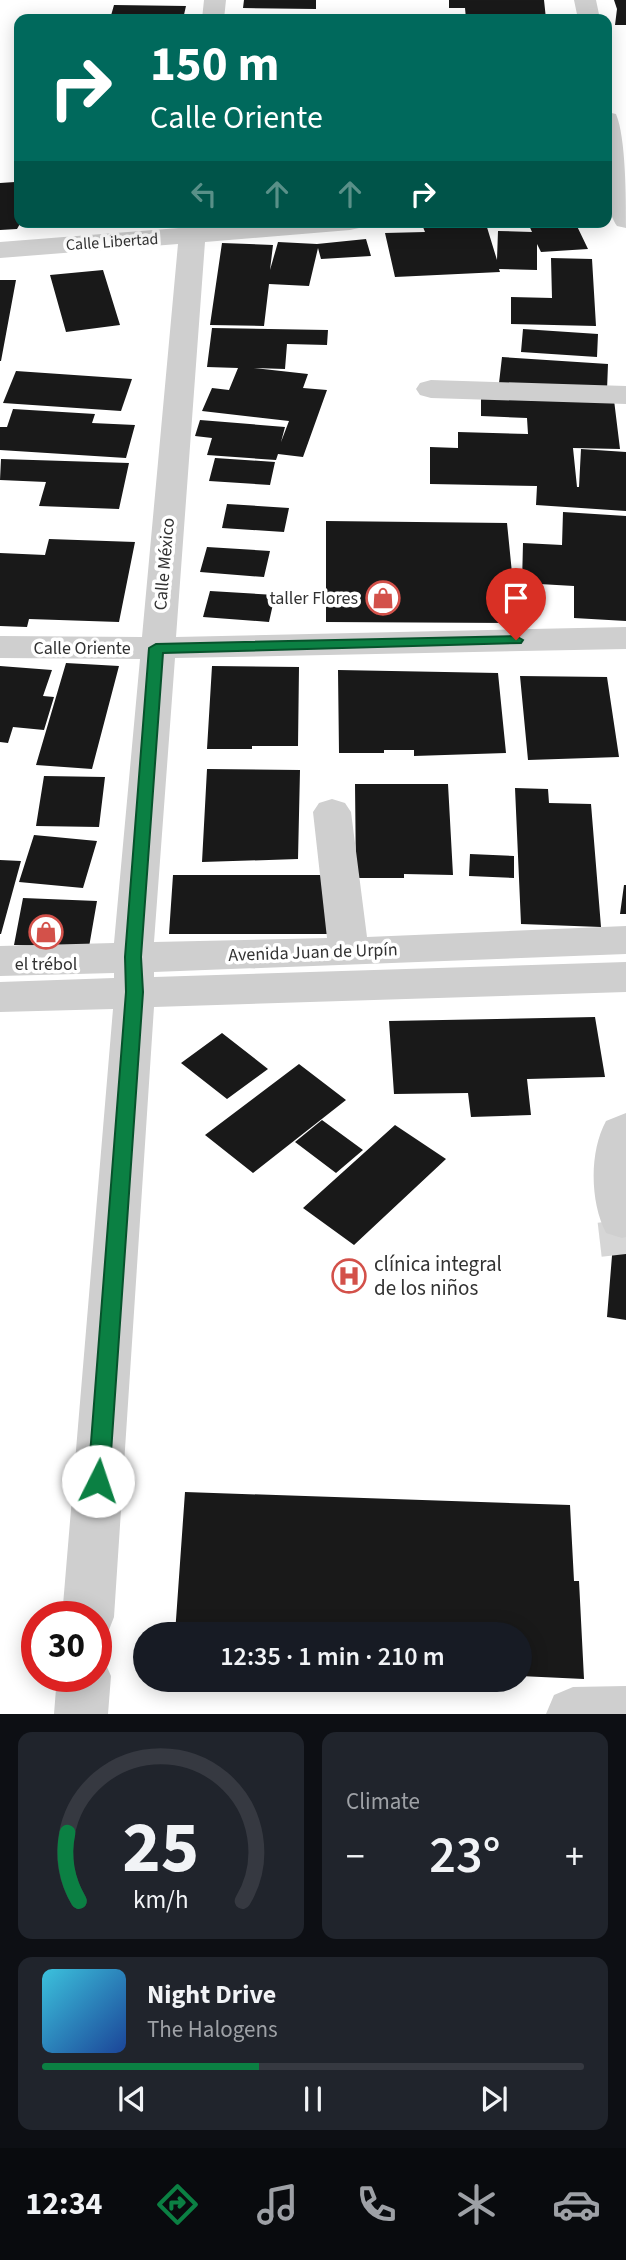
<!DOCTYPE html>
<meta charset="utf-8">
<style>
body{margin:0;font-family:"Source Sans 3",sans-serif;background:#20242c;color:#f1f3f6;height:100vh;display:flex;flex-direction:column;font-size:26px;white-space:nowrap}
*{box-sizing:border-box;margin:0}
p{font-size:23px;color:#9ea1a6}
.icon{flex:none;width:38px;height:38px;fill:none;stroke:currentColor;stroke-width:2;stroke-linecap:round;stroke-linejoin:round}
.map{position:relative;height:1714px;overflow:hidden}
.side{display:flex;flex-direction:column;gap:18px;padding:18px;background:#0d0f14;flex:1}
.side>*{flex:none}
.top-card{position:absolute;left:14px;top:14px;width:598px;height:214px;border-radius:14px;box-shadow:0 4px 18px #0003;background:#00695c;color:#fff;overflow:hidden}
.speed{position:absolute;left:21px;top:1601px;display:flex;gap:14px;font-size:35px;font-weight:700;text-align:center}
.speed>*{display:grid;place-content:center;width:91px;height:91px;border-radius:50%;background:#171b24;box-shadow:0 4px 18px #0003;line-height:1}
.speed .limit{border:10px solid #d22;background:#fff;color:#111}
.pin{position:absolute;display:grid;place-items:center;width:60px;height:60px;color:#fff;margin:-72px -30px;border-radius:50% 50% 50% 0;rotate:-45deg;box-shadow:0 0 7px #0007}
.pin .icon{rotate:45deg}
.me{position:absolute;width:77px;margin:-38px;rotate:4deg;stroke-linejoin:round;filter:drop-shadow(0 0 5px #0008)}
.turn{display:flex;align-items:center;gap:24px;height:147px;padding:0 21px;font-size:32px}
.turn .icon{width:91px;height:91px;stroke-width:2.5}
.turn b{display:block;font-size:49px;line-height:60px}
.lanes{display:flex;align-items:center;height:66px;padding:0 21px;background:#0003;justify-content:center;gap:35px;direction:ltr}
.lanes .off{opacity:.35}
.big{font-size:52px;font-weight:600;line-height:1.1}
.side .tile{flex:1;display:flex;flex-direction:column;justify-content:center;gap:10px;min-width:0;padding:0 24px;border-radius:14px;background:#20242c}
.side .dial{align-items:center;gap:0}
.dial svg{height:182px;overflow:visible;fill:none;stroke:#363941;stroke-width:7;stroke-linecap:round;text-anchor:middle}
.dial text{fill:#f1f3f6;stroke:none}
.song{display:flex;align-items:center;gap:21px}
.cover{width:84px;height:84px;border-radius:10px;background:linear-gradient(135deg,hsl(190 70% 55%),hsl(220 70% 35%))}
.played{height:7px;border-radius:4px;background:linear-gradient(90deg,#0b8043 40%,#363941 40%)}
.keys{display:flex;justify-content:space-around;direction:ltr}
.heat{display:flex;justify-content:space-between;align-items:center;font-size:38px;direction:ltr}
.side .tiles{flex:1;display:grid;gap:18px;grid-template-columns:1fr 1fr}
.tile:last-child{grid-column:span 2}
.trip{position:absolute;left:133px;top:1622px;width:399px;height:70px;border-radius:35px;background:#171b24;box-shadow:0 4px 18px #0003;font-weight:600;line-height:70px;text-align:center}
.menu{display:flex;height:112px;justify-content:space-around;align-items:center;background:#090b0e;color:#9ea1a6}
.menu .icon{width:49px;height:49px}
.menu .active{color:#0b8043}
.menu b{font-size:32px;color:#f1f3f6}
.map>svg:first-child{display:block}
.building{fill:#191919}
.lines{fill:none;stroke-linecap:round;stroke-linejoin:round}
.minor-tunnel{stroke:#d6d6d6;stroke-width:49;stroke-dasharray:49 24;stroke-linecap:butt}
.minor{fill:#cfcfcf;fill-rule:evenodd}
.route{fill:#0b8043;stroke:#07532c;stroke-width:2}
.labels{text-anchor:middle;stroke-width:7;stroke-linejoin:round;paint-order:stroke}
.far-street-label{font-size:16px;fill:#323232;stroke:#fff}
.street-label{font-size:18px;fill:#323232;stroke:#fff}
.poi-label{font-size:18px;fill:#323232;stroke:#fff;text-anchor:end}
.near-poi-label{font-size:21px;fill:#323232;stroke:#fff;text-anchor:start}
</style>
<div class="map">
<svg width="626" height="1714" viewBox="0 0 626 1714">
<rect width="100%" height="100%" fill="#fff"/>
<path class="building" d="M244,0H316V9L243,8Z
M449,0H544L546,19H466L465,8H449Z
M614,0H626V25H615L617,9Z
M114,5L186,6L183,19H110Z
M253,14L344,15V19H253Z
M15,158H19V222H21L17,229L0,230V183L15,182Z
M113,222H161L160,226L113,225Z
M575,222L588,249L541,252L537,244V270L499,269L500,272L395,277L385,233L425,232L423,227L486,224L497,260L498,231L532,232L528,223Z
M366,239L371,256L321,259L318,248L309,286L269,284L264,326L210,325L222,243L273,245L270,270L278,242L317,244Z
M551,258L592,259L596,326L511,324V297L552,298Z
M103,270L120,325L66,332L50,275Z
M0,280H16L1,361H0Z
M212,328L328,330L327,345L287,344L285,369L254,368L308,374L303,388L327,390L303,457L278,454L276,460L207,455L212,438L195,436L200,420L285,427L281,442L289,421L202,411L212,388L229,390L238,368L207,367Z
M523,329L598,334L597,357L521,352Z
M502,357L608,364L607,390L499,383Z
M16,371L132,379L121,411L3,403Z
M481,398L614,400L620,449L573,448L577,487H579L581,449L626,452V511L536,505L537,486L430,484V447L458,448V432L528,434L527,418L481,416Z
M13,409L95,414L92,423L135,425L126,458L0,450V427H7Z
M215,458L275,462L270,485L209,481Z
M1,459L129,463L119,509L39,506L46,482L0,480Z
M227,504L289,508L284,532L222,528Z
M563,512L626,516V621L574,618V586L522,583L523,543L562,545Z
M326,521L507,523L517,623L326,622Z
M49,539L135,542L119,622L29,619L27,627L0,626V553L45,555Z
M207,547L270,551L264,577L200,572Z
M210,591L275,595L269,622L203,617Z
M66,663L119,666L92,769L36,765Z
M0,666L52,670L43,696L54,697L44,730L13,727L8,743L0,742Z
M212,666L299,667L298,746H252V749H207Z
M338,670L498,673L506,753L414,756V750H384V753H339Z
M520,676L607,677L619,757L528,760Z
M207,769L300,770L298,859L202,862Z
M44,776L105,777L99,827L36,826Z
M355,784H448L453,875L404,874V878H356Z
M515,788L548,789L549,803L591,804L601,927L521,924Z
M34,835L97,841L83,888L19,882Z
M470,854L514,856V878L469,876Z
M0,860L21,861L1,934H0Z
M173,875H330V934H169Z
M624,885H626V914H620Z
M23,898L97,901L89,947L14,945Z
M595,1017L605,1077L527,1079L531,1115L471,1117L468,1093L394,1094L389,1021Z
M222,1033L268,1069L227,1099L181,1063Z
M299,1064L346,1100L253,1173L205,1135Z
M322,1120L363,1150L336,1173L295,1142Z
M395,1125L446,1159L354,1245L303,1208Z
M615,1219L626,1221V1320L607,1317Z
M185,1492L570,1505L574,1581H579L584,1679L520,1676V1634H175Z"/>
<g class="lines">
<path class="minor-tunnel" d="M622,1220L626,1254"/>
<path class="minor" d="M204,0H226L224,19H202Z
M574,0H596L600,19H578Z
M607,112L616,114C626,138 626,198 626,228L617,226C600,202 607,141 607,112Z
M180,222H206V225L246,222H363L359,228L350,230L205,242L176,637L626,627V649L175,658L154,942L327,938L313,812L319,803L332,799L345,803L351,812L367,937L626,926V954L154,972V977L626,962V992L154,1007L114,1617L107,1635L96,1639V1617H62L113,1009L0,1012V982L114,978V973L0,976V946L114,943L140,659L0,658V636L142,637L178,244L0,258V242L179,228Z
M431,380L626,386V404L431,398L420,395L416,389L420,383Z
M626,1113V1237L622,1238L606,1233C590,1202 589,1152 606,1121Z
M96,1655L103,1658L111,1676L108,1714H54L57,1676H96Z
M626,1686V1714H546L554,1695L573,1687Z"/>
</g>
<path class="route" d="M516,636L523,640L521,643L163,653L141,957L143,992L109,1481L106,1488L98,1491L91,1488L88,1481L126,992L125,957L149,648L156,644Z"/>
<defs>
<symbol id="shop-ring" viewBox="-11 -11 22 22"><circle r="9.5" fill="#fff" stroke="#d3514a" stroke-width="1.5"/><path d="M-5-2.5h2.3a2.7 3.5 0 0 1 5.4 0H5L5.5 6h-11ZM-1.5-2.5h3a1.5 2.3 0 0 0-3 0Z" fill="#d3514a"/></symbol>
<symbol id="hospital-ring" viewBox="-11 -11 22 22"><circle r="9.5" fill="#fff" stroke="#d3514a" stroke-width="1.5"/><path d="M-5-5h3v3.5h4V-5h3V5h-3V1.5h-4V5h-3Z" fill="#d3514a"/></symbol>
</defs>
<g fill-rule="evenodd">
<use href="#shop-ring" x="364" y="579" width="38" height="38"/>
<use href="#shop-ring" x="27" y="913" width="38" height="38"/>
<use href="#hospital-ring" x="330" y="1257" width="38" height="38"/>
</g>
<g class="labels">
<g class="far-street-label">
<text transform="translate(112 241) rotate(-4)" y="6">Calle Libertad</text>
</g>
<g class="street-label">
<text transform="translate(164 564) rotate(-85)" y="6">Calle México</text>
<text x="82" y="654">Calle Oriente</text>
<text transform="translate(313 952) rotate(-2)" y="6">Avenida Juan de Urpín</text>
</g>
<g class="poi-label">
<text x="358" y="604">taller Flores</text>
<text x="46" y="970" text-anchor="middle">el trébol</text>
</g>
<g class="near-poi-label">
<text x="374" y="1271">clínica integral<tspan x="374" dy="24">de los niños</tspan></text>
</g>
</g>
</svg>
<div class="speed"><div class="limit">30</div></div>
<div class="pin" style="left:516px;top:640px;background:#d93025"><svg class="icon" aria-label="arrive" viewBox="0 0 24 24"><path d="M6 21V4h12l-3 4 3 4H6"/></svg></div>
<svg class="me" style="left:98px;top:1481px" viewBox="-20 -20 40 40"><circle r="19" fill="#fff"/><path d="M0-13L10 11 0 6-10 11z" fill="#0b8043"/></svg>
<div class="trip">12:35 · 1 min · 210 m</div>
<div class="top-card">
<div class="turn"><svg class="icon" aria-label="right" viewBox="0 0 24 24"><path d="M7 20v-9h11M14 6l5 5-5 5"/></svg><div><b>150 m</b>Calle Oriente</div></div>
<div class="lanes"><svg class="icon off" aria-label="left" viewBox="0 0 24 24"><path d="M17 20v-9H6M10 6l-5 5 5 5"/></svg><svg class="icon off" aria-label="ahead" viewBox="0 0 24 24"><path d="M12 20V5M6 11l6-6 6 6"/></svg><svg class="icon off" aria-label="ahead" viewBox="0 0 24 24"><path d="M12 20V5M6 11l6-6 6 6"/></svg><svg class="icon" aria-label="right" viewBox="0 0 24 24"><path d="M7 20v-9h11M14 6l5 5-5 5"/></svg></div>
</div>
</div>
<section class="side">
<div class="tiles">
<div class="tile dial"><svg viewBox="0 0 100 80">
<path d="M14 69A42 42 0 1 1 86 69"/>
<path d="M14 69A42 42 0 0 1 9 39" stroke="#0b8043"/>
<text x="50" y="56" font-size="32" font-weight="700">25</text>
<text x="50" y="72" font-size="11">km/h</text>
</svg></div>
<div class="tile"><p>Climate</p>
<div class="heat"><a>−</a><b class="big">23°</b><a>+</a></div>
</div>
<div class="tile">
<div class="song"><i class="cover"></i><div><b>Night Drive</b><p>The Halogens</p></div></div>
<div class="played"></div>
<div class="keys"><svg class="icon" aria-label="previous" viewBox="0 0 24 24"><path d="M18 5L8 12l10 7zM5 5v14"/></svg><svg class="icon" aria-label="pause" viewBox="0 0 24 24"><path d="M8 5v14M16 5v14"/></svg><svg class="icon" aria-label="next" viewBox="0 0 24 24"><path d="M6 5l10 7-10 7zM19 5v14"/></svg></div>
</div>
</div>
</section>
<nav class="menu">
<b>12:34</b>
<svg class="icon active" aria-label="directions" viewBox="0 0 24 24"><path d="M12 3l9 9-9 9-9-9zM9 14v-3h6M13 9l2 2-2 2"/></svg>
<svg class="icon" aria-label="music" viewBox="0 0 24 24"><path d="M9 18V5l10-2v13"/><circle cx="6" cy="18" r="3"/><circle cx="16" cy="16" r="3"/></svg>
<svg class="icon" aria-label="phone" viewBox="0 0 24 24"><path d="M5 4h4l2 5-3 2q2 4 5 5l2-3 5 2v4C11 20 4 13 5 4z"/></svg>
<svg class="icon" aria-label="climate" viewBox="0 0 24 24"><path d="M12 3v18M4 7l16 10M4 17L20 7"/></svg>
<svg class="icon" aria-label="car" viewBox="0 0 24 24"><path d="M5 17H2v-5l4-1 3-4h7l3 4 3 1v5h-3M9 17h6M6 11h13"/><circle cx="7" cy="17" r="2"/><circle cx="17" cy="17" r="2"/></svg>
</nav>
